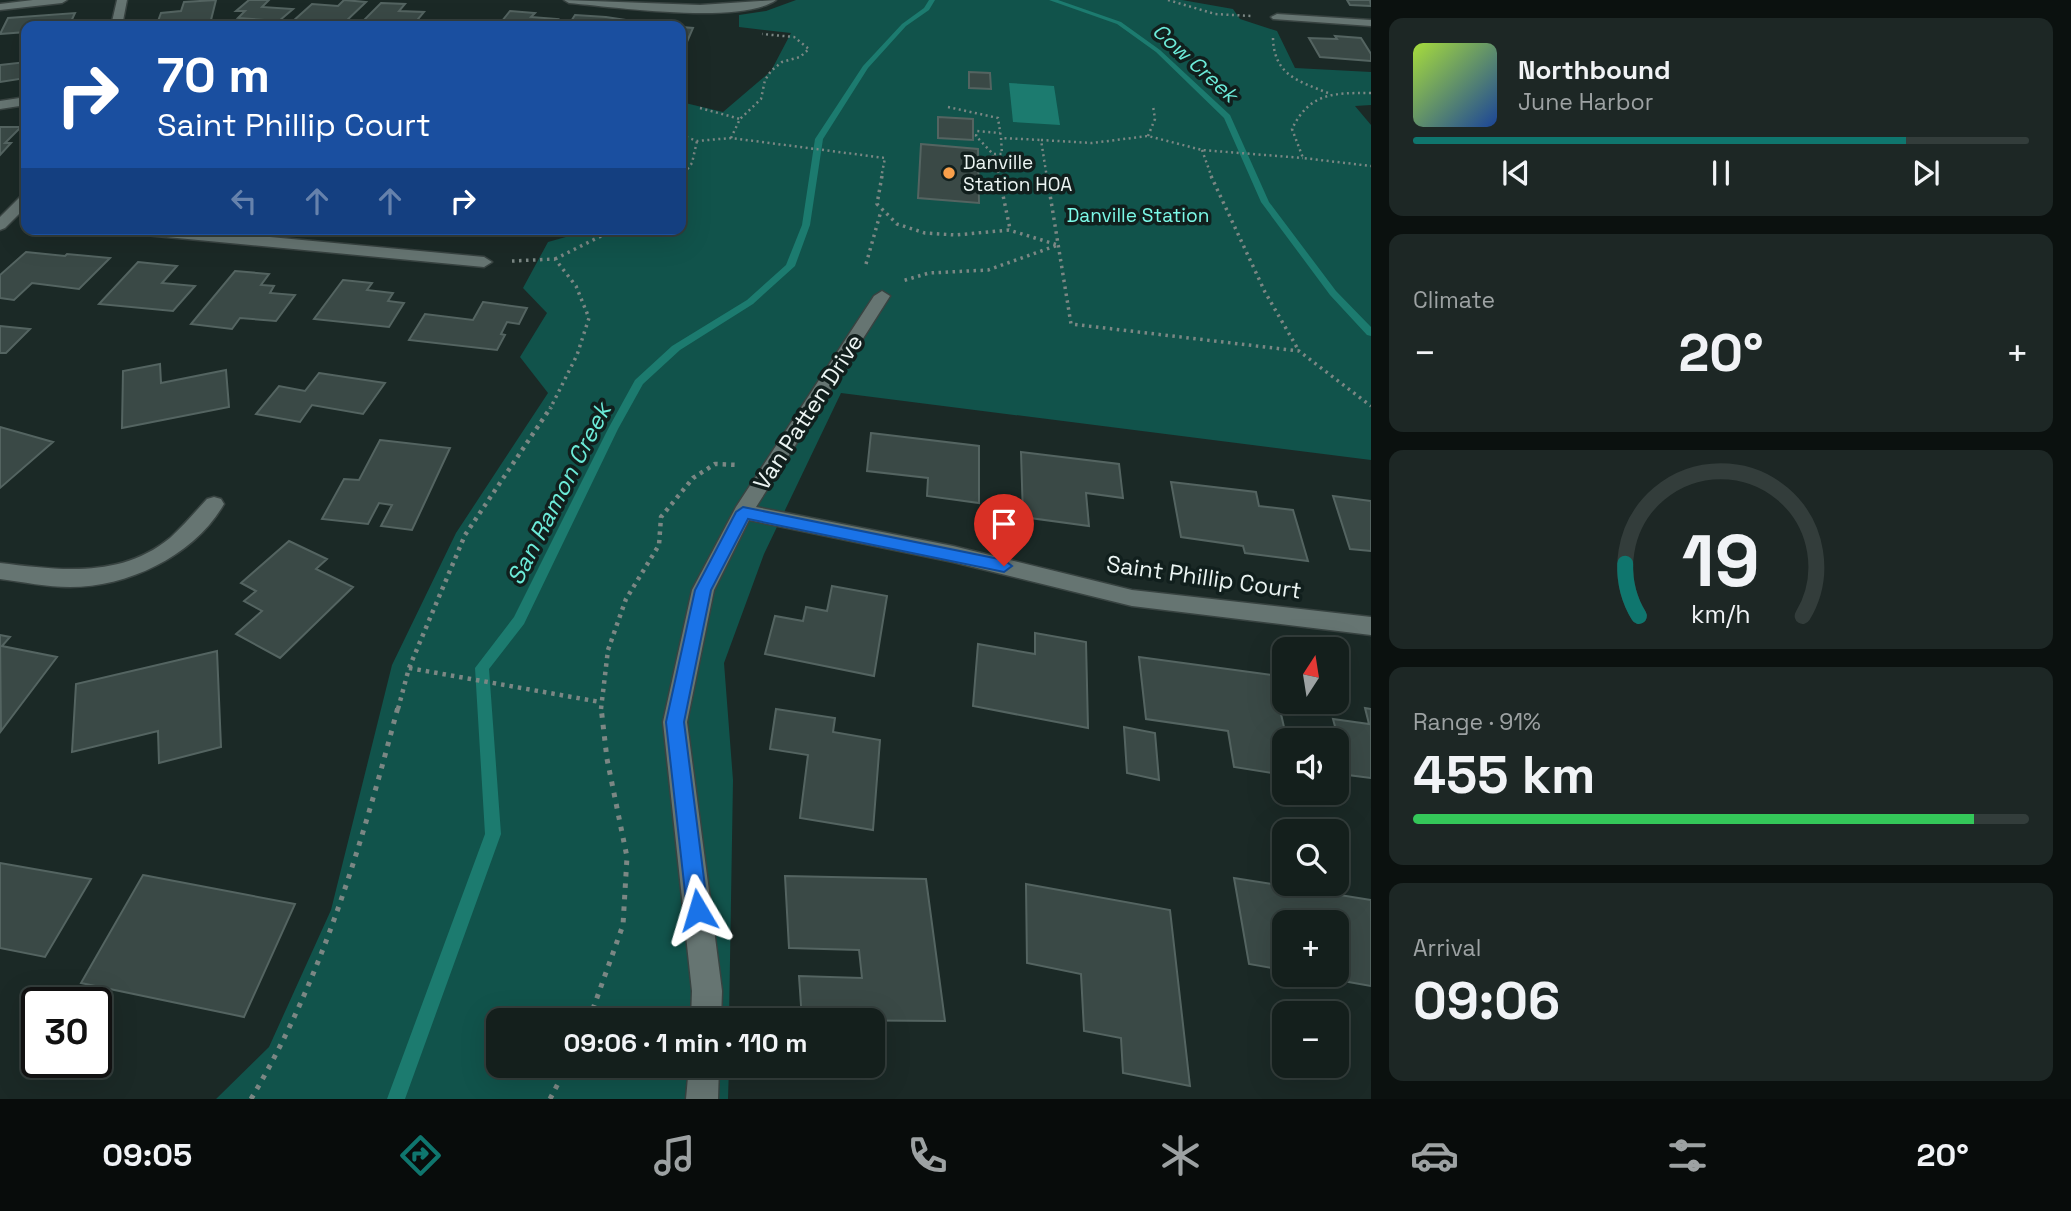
<!DOCTYPE html>
<meta charset="utf-8">
<style>
body{margin:0;font-family:"Space Grotesk",sans-serif;background:#1d2725;color:#f1f3f6;height:100vh;display:flex;flex-direction:column;font-size:26px;white-space:nowrap}
*{box-sizing:border-box;margin:0}
p{font-size:23px;color:#9da2a3}
.icon{flex:none;width:38px;height:38px;fill:none;stroke:currentColor;stroke-width:2;stroke-linecap:round;stroke-linejoin:round}
.map{position:relative;flex:1;overflow:hidden}
.drawer{display:flex;flex-direction:column;gap:18px;padding:18px;background:#0b110f;width:700px}
.drawer>*{flex:none}
.banner{position:absolute;left:21px;top:21px;width:665px;height:214px;border-radius:14px;box-shadow:0 7px 28px #0002,0 0 0 2px #333d3b;background:#1a4fa0;color:#fff;overflow:hidden}
.needle{width:46px;rotate:12deg}
.buttons{position:absolute;left:1272px;top:637px;display:grid;gap:14px}
.buttons a{display:grid;place-items:center;width:77px;height:77px;border-radius:14px;background:#141f1c;box-shadow:0 7px 28px #0002,0 0 0 2px #333d3b;font-size:35px}
.speed{position:absolute;left:21px;top:987px;display:flex;gap:14px;font-size:35px;font-weight:700;text-align:center}
.speed>*{display:grid;place-content:center;width:91px;height:91px;border-radius:50%;background:#141f1c;box-shadow:0 7px 28px #0002,0 0 0 2px #333d3b;line-height:1}
.speed .limit{border:4px solid #111;border-radius:10px;background:#fff;color:#111}
.pin{position:absolute;display:grid;place-items:center;width:60px;height:60px;color:#fff;margin:-72px -30px;border-radius:50% 50% 50% 0;rotate:-45deg;box-shadow:0 0 7px #0007}
.pin .icon{rotate:45deg}
.me{position:absolute;width:77px;margin:-38px;rotate:353deg;stroke-linejoin:round;filter:drop-shadow(0 0 5px #0008)}
.turn{display:flex;align-items:center;gap:24px;height:147px;padding:0 21px;font-size:32px}
.turn .icon{width:91px;height:91px;stroke-width:2.5}
.turn b{display:block;font-size:49px;line-height:60px}
.lanes{display:flex;align-items:center;height:66px;padding:0 21px;background:#0003;justify-content:center;gap:35px;direction:ltr}
.lanes .off{opacity:.35}
.big{font-size:52px;font-weight:700;line-height:1.1}
.drawer .card{flex:1;display:flex;flex-direction:column;justify-content:center;gap:10px;min-width:0;padding:0 24px;border-radius:14px;background:#1d2725}
.drawer .dial{align-items:center;gap:0}
.dial svg{height:182px;overflow:visible;fill:none;stroke:#333d3b;stroke-width:7;stroke-linecap:round;text-anchor:middle}
.dial text{fill:#f1f3f6;stroke:none}
.song{display:flex;align-items:center;gap:21px}
.cover{width:84px;height:84px;border-radius:10px;background:linear-gradient(135deg,hsl(80 70% 55%),hsl(220 70% 35%))}
.played{height:7px;border-radius:4px;background:linear-gradient(90deg,#0f766e 80%,#333d3b 80%)}
.keys{display:flex;justify-content:space-around;direction:ltr}
.heat{display:flex;justify-content:space-between;align-items:center;font-size:38px;direction:ltr}
.charge{height:10px;border-radius:5px;background:linear-gradient(90deg,#34c759 91%,#333d3b 0)}
.trip{position:absolute;left:486px;top:1008px;width:399px;height:70px;border-radius:14px;background:#141f1c;box-shadow:0 7px 28px #0002,0 0 0 2px #333d3b;font-weight:700;line-height:70px;text-align:center}
.menu{display:flex;height:112px;justify-content:space-around;align-items:center;background:#080c0b;color:#9da2a3}
.menu .icon{width:49px;height:49px}
.menu .current{color:#0f766e}
.menu b{font-size:32px;color:#f1f3f6}
main{display:flex;flex:1;min-height:0}
.map>svg:first-child{display:block}
.green{fill:#11534b}
.water{fill:#1c7b6f}
.lines{fill:none;stroke-linecap:round;stroke-linejoin:round}
.stream{fill:#1c7b6f;fill-rule:evenodd}
.building{fill:#3a4946;stroke:#546461;stroke-width:2}
.street-casing{stroke:#384341;stroke-width:3}
.path-far3{stroke:#7b8784;stroke-width:2.5;stroke-dasharray:2 3.5;stroke-linecap:butt}
.path-far2{stroke:#7b8784;stroke-width:3.5;stroke-dasharray:2.5 4.5;stroke-linecap:butt}
.path-far1{stroke:#7b8784;stroke-width:4.5;stroke-dasharray:3.5 5;stroke-linecap:butt}
.path{stroke:#7b8784;stroke-width:5;stroke-dasharray:4.5 7;stroke-linecap:butt}
.street{fill:#667572;fill-rule:evenodd}
.route{fill:#1a73e8;stroke:#114b97;stroke-width:2}
.poi-dot{fill:#f8a04b;stroke:#111f1d;stroke-width:2.5}
.labels{text-anchor:middle;stroke-width:7;stroke-linejoin:round;paint-order:stroke}
.far-poi-label{font-size:19px;fill:#ebf4f2;stroke:#111f1d;text-anchor:start}
.far-park-label{font-size:19px;fill:#7cfae8;stroke:#111f1d}
.far-water-label{font-size:21px;font-style:italic;fill:#6cebd9;stroke:#111f1d}
.street-label{font-size:23px;fill:#ebf4f2;stroke:#111f1d}
.water-label{font-size:24px;font-style:italic;fill:#6cebd9;stroke:#111f1d}
</style>
<main>
<div class="map">
<svg width="1371" height="1099" viewBox="0 0 1371 1099">
<rect width="100%" height="100%" fill="#1b2926"/>
<path class="green" d="M796,0H1182L1233,9L1240,19L1277,31L1295,68L1371,72V105L1355,106L1371,125V460L841,393L764,554L724,663L733,780L729,1020H499V1066H729L728,1099H216L269,1047L331,910L392,665L456,533L548,393L520,357L547,313L523,288L548,242L580,233L583,229H681V102L723,112L771,71L791,33L739,27V15L766,11Z"/>
<path class="water" d="M1009,83L1054,86L1060,125L1013,122Z"/>
<g class="lines">
<path class="stream" d="M929,0H935L929,10L906,26L868,68L823,139L810,225L795,266L753,304L680,350L643,384L618,429L524,624L489,669L501,834L405,1099H387L485,834L475,668L514,617L608,429L635,380L672,346L747,300L786,265L802,225L815,139L863,66L902,24L924,8Z
M1049,0H1058L1121,22L1160,50L1230,115L1269,202L1336,291L1371,327V336L1367,335L1330,295L1261,202L1224,118L1156,52L1117,24Z"/>
</g>
<path class="building" d="M216,0L211,20L157,24L161,13L181,11L184,2Z
M249,0H269L262,7L293,9L279,21L238,18L245,11H236Z
M344,0L366,2L342,25L292,22L312,4L338,6Z
M1347,0H1370L1371,6L1350,5Z
M381,3L405,4L399,11L424,12L414,24L404,23L401,26L360,24Z
M510,11L535,13L531,17L558,19L553,26H498Z
M75,13L69,26H26V32L0,34L8,18Z
M575,15L606,17L626,20L622,26H568Z
M642,20L668,21L666,26H668H638Z
M681,27L693,28L687,42L681,41Z
M1335,36L1361,38L1371,54V61L1320,57L1309,38L1337,39Z
M26,62V78L0,82V65Z
M969,72L990,73L991,89L969,88Z
M938,117L973,119V140L938,138Z
M0,127H21L5,143H11L0,155Z
M921,144L978,149L979,203L918,198Z
M26,252L65,256L67,254L110,258L79,289L32,283L14,300L0,298V275Z
M138,262L177,266L162,283L195,286L173,311L99,304Z
M235,271L269,274L261,285L274,286L270,293L295,295L276,321L240,318L232,329L191,324Z
M343,280L372,283L367,290L393,293L388,301L404,303L389,327L314,319Z
M483,302L527,308L519,324L507,322L501,334L505,335L497,350L409,340L425,314L473,320Z
M0,326L30,329L6,353H0Z
M160,364L161,383L226,370L229,407L122,428L123,371Z
M319,373L385,383L363,414L312,405L300,422L256,414L279,386L305,391Z
M0,427L53,442L0,488Z
M871,433L979,446V503L927,496L928,478L867,471Z
M380,440L450,448L412,530L381,526L392,505L379,503L368,524L322,519L344,479L359,480Z
M1021,452L1119,464L1123,498L1086,493L1089,526L1023,517Z
M1171,482L1256,492L1259,506L1293,510L1308,561L1245,553L1243,546L1181,537Z
M1333,496L1371,501V551L1350,549Z
M289,541L327,559L316,569L353,587L280,658L236,634L262,611L244,601L256,591L241,583Z
M832,586L887,596L874,676L765,654L775,616L803,621L806,607L827,611Z
M1035,633L1086,642L1088,728L973,706L978,644L1035,654Z
M0,635L10,637L2,646L57,657L1,731Z
M217,651L221,747L159,763L158,731L72,752L76,684Z
M1139,657L1272,675L1287,740H1284V775L1234,767L1228,731L1146,719Z
M1365,708L1371,709V778L1348,775L1333,719L1369,724Z
M776,709L835,718L833,732L880,740L873,830L800,818L808,755L770,749Z
M1124,727L1155,733L1159,780L1127,773Z
M0,863L91,879L45,957L0,948Z
M143,875L295,904L244,1017L81,983Z
M785,876L926,879L945,1021L802,1020L799,976L862,978L859,950L789,948Z
M1234,878L1371,900V986L1309,975H1337V922H1284V970L1249,964Z
M1026,884L1170,910L1190,1086L1123,1073L1121,1038L1084,1031L1081,974L1027,963Z"/>
<g class="lines">
<defs>
<path id="street" d="M33,0H67L62,3L0,10V4Z
M117,0H127L122,26H111Z
M564,0L700,5L776,0C741,25 614,7 569,3Z
M1277,14L1371,20V26L1273,19L1271,17Z
M26,97V105L0,109V101Z
M26,195V207L5,228L0,230V217L21,196Z
M128,229H186L484,257L492,262L484,267L135,234Z
M882,291L890,296L756,507L953,546L1132,590L1371,617V635L1132,606L953,562L749,520L714,590L687,722L722,991L721,1020H691L692,991L663,722L692,590L736,507L874,296Z
M214,497L221,499L224,504C194,556 128,587 70,587C47,587 23,582 0,579V563C59,570 120,579 170,538C183,526 195,512 207,499Z
M689,1066H719L718,1099H686Z"/>
</defs>
<use href="#street" class="street-casing"/>
<path class="path-far3" d="M1168,0L1215,14L1251,16
M1273,38C1274,75 1298,81 1328,93
M1371,93C1334,93 1310,92 1292,129L1303,158L1371,166
M948,107L998,118L1001,138
M700,108L740,119
M681,135L697,141L731,138L885,158L881,178
M1148,136L1155,119L1153,106
M731,138L740,119L761,99L765,80L771,71L782,62L800,57L809,49L794,37L762,34
M1202,150L1212,178
M994,154H1002L1001,138L1041,140
M681,178L692,163L697,141
M1000,178L992,153L976,136L977,131L1000,133
M1047,178L1041,140L1092,143L1148,136L1202,150L1303,158"/>
<path class="path-far2" d="M882,176L877,204L897,224L925,233L956,235L1009,230L1058,245L988,270L929,273L902,281
M999,176L1010,229
M1047,176L1071,324L1299,351L1371,406
M1211,176L1265,292L1299,351
M555,259L615,229
M512,261L555,259L576,286L589,318L577,355L550,409
M866,264L881,211"/>
<path class="path-far1" d="M409,668L600,702
M398,709L409,668L465,535L551,407
M601,709L608,650L626,599L659,545L661,517L693,478L715,464L739,465"/>
<path class="path" d="M589,1020L623,925L627,857L607,759L601,707
M251,1099C323,978 362,843 398,707
M550,1099L567,1066"/>
<use href="#street" class="street"/>
</g>
<path class="route" d="M743,507L1004,560L1012,566L1004,572L748,519L711,590L684,722L708,910L705,917L698,920L690,917L687,910L666,722L695,590L736,512Z"/>
<circle class="poi-dot" cx="949" cy="173" r="7"/>
<g class="labels">
<g class="far-poi-label">
<text x="963" y="169">Danville<tspan x="963" dy="22">Station HOA</tspan></text>
</g>
<g class="far-park-label">
<text x="1138" y="222">Danville Station</text>
</g>
<g class="far-water-label">
<text transform="translate(1195 63) rotate(42)" y="7">Cow Creek</text>
</g>
<g class="street-label">
<text transform="translate(808 412) rotate(-57)" y="8">Van Patten Drive</text>
<text transform="translate(1204 577) rotate(8)" y="8">Saint Phillip Court</text>
</g>
<g class="water-label">
<text transform="translate(559 494) rotate(-63)" y="8">San Ramon Creek</text>
</g>
</g>
</svg>
<div class="buttons">
<a><svg class="needle" viewBox="-14 -14 28 28"><path d="M0-13l5 13h-10z" fill="#e53935"/><path d="M0 13l5-13h-10z" fill="#9da2a3"/></svg></a>
<a><svg class="icon" aria-label="sound" viewBox="0 0 24 24"><path d="M4 9h4l5-4v14l-5-4H4zM17 9q2 3 0 6"/></svg></a>
<a><svg class="icon" aria-label="search" viewBox="0 0 24 24"><circle cx="10" cy="10" r="6"/><path d="M15 15l6 6"/></svg></a>
<a>+</a>
<a>−</a>
</div>
<div class="speed"><div class="limit">30</div></div>
<div class="pin" style="left:1004px;top:566px;background:#d93025"><svg class="icon" aria-label="arrive" viewBox="0 0 24 24"><path d="M6 21V4h12l-3 4 3 4H6"/></svg></div>
<svg class="me" style="left:698px;top:910px" viewBox="-20 -20 40 40"><path d="M0-17L14 15 0 8-14 15z" fill="#1a73e8" stroke="#fff" stroke-width="4"/></svg>
<div class="trip">09:06 · 1 min · 110 m</div>
<div class="banner">
<div class="turn"><svg class="icon" aria-label="right" viewBox="0 0 24 24"><path d="M7 20v-9h11M14 6l5 5-5 5"/></svg><div><b>70 m</b>Saint Phillip Court</div></div>
<div class="lanes"><svg class="icon off" aria-label="left" viewBox="0 0 24 24"><path d="M17 20v-9H6M10 6l-5 5 5 5"/></svg><svg class="icon off" aria-label="ahead" viewBox="0 0 24 24"><path d="M12 20V5M6 11l6-6 6 6"/></svg><svg class="icon off" aria-label="ahead" viewBox="0 0 24 24"><path d="M12 20V5M6 11l6-6 6 6"/></svg><svg class="icon" aria-label="right" viewBox="0 0 24 24"><path d="M7 20v-9h11M14 6l5 5-5 5"/></svg></div>
</div>
</div>
<section class="drawer">
<div class="card">
<div class="song"><i class="cover"></i><div><b>Northbound</b><p>June Harbor</p></div></div>
<div class="played"></div>
<div class="keys"><svg class="icon" aria-label="previous" viewBox="0 0 24 24"><path d="M18 5L8 12l10 7zM5 5v14"/></svg><svg class="icon" aria-label="pause" viewBox="0 0 24 24"><path d="M8 5v14M16 5v14"/></svg><svg class="icon" aria-label="next" viewBox="0 0 24 24"><path d="M6 5l10 7-10 7zM19 5v14"/></svg></div>
</div>
<div class="card"><p>Climate</p>
<div class="heat"><a>−</a><b class="big">20°</b><a>+</a></div>
</div>
<div class="card dial"><svg viewBox="0 0 100 80">
<path d="M14 69A42 42 0 1 1 86 69"/>
<path d="M14 69A42 42 0 0 1 8 46" stroke="#0f766e"/>
<text x="50" y="56" font-size="32" font-weight="700">19</text>
<text x="50" y="72" font-size="11">km/h</text>
</svg></div>
<div class="card"><p>Range · 91%</p><b class="big">455 km</b><div class="charge"></div></div>
<div class="card"><p>Arrival</p><b class="big">09:06</b></div>
</section>
</main>
<nav class="menu">
<b>09:05</b>
<svg class="icon current" aria-label="directions" viewBox="0 0 24 24"><path d="M12 3l9 9-9 9-9-9zM9 14v-3h6M13 9l2 2-2 2"/></svg>
<svg class="icon" aria-label="music" viewBox="0 0 24 24"><path d="M9 18V5l10-2v13"/><circle cx="6" cy="18" r="3"/><circle cx="16" cy="16" r="3"/></svg>
<svg class="icon" aria-label="phone" viewBox="0 0 24 24"><path d="M5 4h4l2 5-3 2q2 4 5 5l2-3 5 2v4C11 20 4 13 5 4z"/></svg>
<svg class="icon" aria-label="climate" viewBox="0 0 24 24"><path d="M12 3v18M4 7l16 10M4 17L20 7"/></svg>
<svg class="icon" aria-label="car" viewBox="0 0 24 24"><path d="M5 17H2v-5l4-1 3-4h7l3 4 3 1v5h-3M9 17h6M6 11h13"/><circle cx="7" cy="17" r="2"/><circle cx="17" cy="17" r="2"/></svg>
<svg class="icon" aria-label="filters" viewBox="0 0 24 24"><path d="M4 7h16M4 17h16"/><circle cx="9" cy="7" r="2"/><circle cx="15" cy="17" r="2"/></svg>
<b>20°</b>
</nav>
